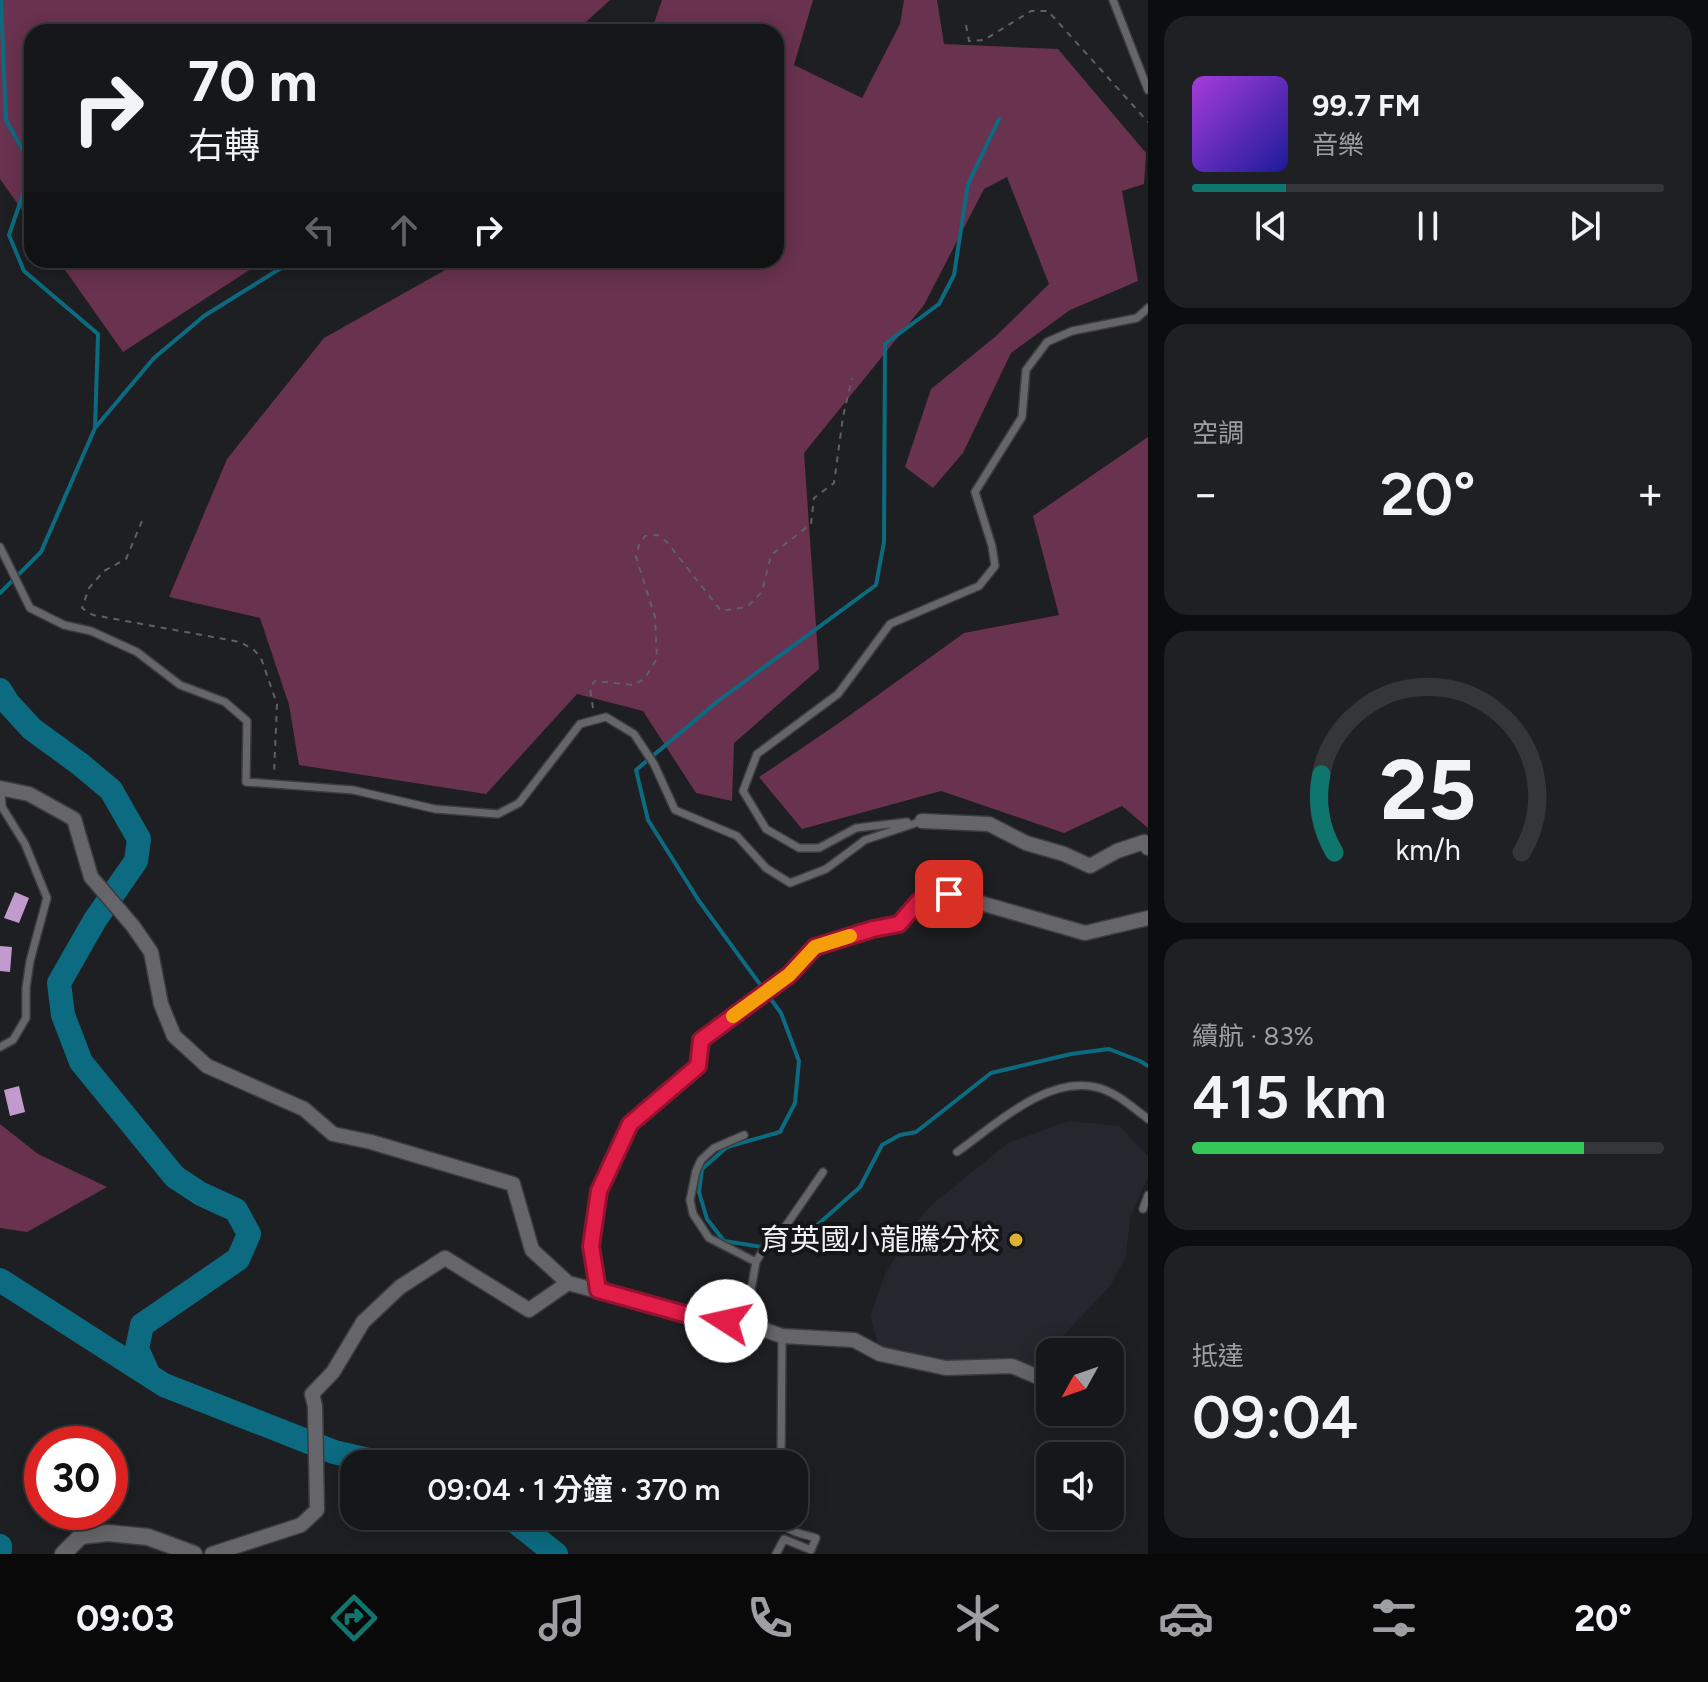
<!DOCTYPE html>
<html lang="zh-TW">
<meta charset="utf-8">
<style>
body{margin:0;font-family:Figtree,"Noto Sans TC",sans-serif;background:#1f2023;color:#f1f3f6;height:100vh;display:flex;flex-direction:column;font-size:30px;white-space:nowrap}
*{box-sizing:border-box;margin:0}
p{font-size:26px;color:#9e9fa2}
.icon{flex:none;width:44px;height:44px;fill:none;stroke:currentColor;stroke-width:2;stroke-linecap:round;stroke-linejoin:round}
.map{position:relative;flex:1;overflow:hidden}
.sheet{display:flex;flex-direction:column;gap:16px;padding:16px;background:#0c0d0e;width:560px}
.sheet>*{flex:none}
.banner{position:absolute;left:24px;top:24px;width:760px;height:244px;border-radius:24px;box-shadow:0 4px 20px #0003,0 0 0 2px #353639;background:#16171a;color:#f1f3f6;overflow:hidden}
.needle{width:52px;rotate:230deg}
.controls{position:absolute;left:1036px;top:1338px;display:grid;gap:16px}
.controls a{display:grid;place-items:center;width:88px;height:88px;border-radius:16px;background:#16171a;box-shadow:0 4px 20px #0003,0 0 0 2px #353639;font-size:40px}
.speed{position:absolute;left:24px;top:1426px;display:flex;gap:16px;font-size:40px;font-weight:700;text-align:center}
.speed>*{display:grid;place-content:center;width:104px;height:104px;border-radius:50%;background:#16171a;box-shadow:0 4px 20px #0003,0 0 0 2px #353639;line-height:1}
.speed .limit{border:12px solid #d22;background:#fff;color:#111}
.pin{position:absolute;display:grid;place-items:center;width:68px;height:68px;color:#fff;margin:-34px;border-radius:16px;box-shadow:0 4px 12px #0006}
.me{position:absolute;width:88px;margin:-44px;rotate:280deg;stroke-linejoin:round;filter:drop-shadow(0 0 6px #0008)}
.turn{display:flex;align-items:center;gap:28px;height:168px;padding:0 32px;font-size:36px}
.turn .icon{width:104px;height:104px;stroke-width:2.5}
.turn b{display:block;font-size:56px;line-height:68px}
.lanes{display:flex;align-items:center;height:76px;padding:0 32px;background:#0003;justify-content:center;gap:40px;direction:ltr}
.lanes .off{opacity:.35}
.big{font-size:60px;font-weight:600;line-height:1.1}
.sheet .tile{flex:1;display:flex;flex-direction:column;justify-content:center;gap:12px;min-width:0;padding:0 28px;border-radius:24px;background:#1f2023}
.sheet .dial{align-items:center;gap:0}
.dial svg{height:208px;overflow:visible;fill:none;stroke:#353639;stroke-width:7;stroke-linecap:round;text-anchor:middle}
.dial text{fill:#f1f3f6;stroke:none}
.song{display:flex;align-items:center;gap:24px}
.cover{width:96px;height:96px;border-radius:12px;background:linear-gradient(135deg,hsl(280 70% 55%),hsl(240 70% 35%))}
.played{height:8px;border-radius:4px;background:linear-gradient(90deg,#0f766e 20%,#353639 20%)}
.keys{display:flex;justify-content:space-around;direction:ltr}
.heat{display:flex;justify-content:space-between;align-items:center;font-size:44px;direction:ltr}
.charge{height:12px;border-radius:6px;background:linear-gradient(90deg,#34c759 83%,#353639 0)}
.trip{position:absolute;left:340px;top:1450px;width:468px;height:80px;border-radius:24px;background:#16171a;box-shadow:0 4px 20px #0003,0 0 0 2px #353639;font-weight:600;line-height:80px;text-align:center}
.tabs{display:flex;height:128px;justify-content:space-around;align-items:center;background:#09090a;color:#9e9fa2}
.tabs .icon{width:56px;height:56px}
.tabs .active{color:#0f766e}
.tabs b{font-size:36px;color:#f1f3f6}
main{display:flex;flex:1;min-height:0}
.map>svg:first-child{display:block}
.built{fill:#26262e}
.forest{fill:#69324e}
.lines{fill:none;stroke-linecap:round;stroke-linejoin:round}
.stream{stroke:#0c6b81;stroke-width:4}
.river{stroke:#0c6b81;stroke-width:24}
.building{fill:#c19ace}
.service-casing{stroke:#3b3c3e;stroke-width:10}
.minor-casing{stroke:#3b3c3e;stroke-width:17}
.tertiary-casing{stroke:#3b3c3e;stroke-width:19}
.path{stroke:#5f6063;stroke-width:2;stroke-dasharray:6 6;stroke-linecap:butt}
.service{stroke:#66666a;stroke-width:7}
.minor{stroke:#66666a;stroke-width:14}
.tertiary{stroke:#66666a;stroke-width:16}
.route-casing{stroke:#92132f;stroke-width:20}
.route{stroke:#e11d48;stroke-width:14}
.slow{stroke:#f59e0b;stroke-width:14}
.poi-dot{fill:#ddb133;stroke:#151518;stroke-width:3}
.labels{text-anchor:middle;stroke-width:8;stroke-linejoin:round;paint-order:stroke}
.poi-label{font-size:30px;fill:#f0f1f3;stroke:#151518;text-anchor:end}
</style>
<main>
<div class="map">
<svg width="1148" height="1554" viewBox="0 0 1148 1554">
<rect width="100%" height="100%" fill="#1e1f22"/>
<path class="built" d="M1069,1121L1119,1126L1148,1156V1177L1130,1218L1126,1256L1111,1285L1062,1337L1054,1352H1050V1359L1043,1372L945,1371L879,1348L870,1316L885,1274L915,1224L929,1207L1008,1143Z"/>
<path class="forest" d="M0,0H610L575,32H32V224L0,179Z
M662,0H813L794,65L862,98L900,24L904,0H937L944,44L1058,49L1146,153L1144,184L1122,191L1138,281L1070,310L1011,353L963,453L933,488L905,467L931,389L995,337L1049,284L1007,177L984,189L924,305L804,453L819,669L734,743L732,801L696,793L643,711L577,694L486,794L299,765L289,705L260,618L169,597L227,459L324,338L463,260H776V32H651Z
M58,260H265L123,352Z
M1148,437V828L1122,806L1064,833L941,791L802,829L759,777L839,723L964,633L1059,615L1033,516Z
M0,1124L38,1154L107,1187L27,1232L0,1228Z"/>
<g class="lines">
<path class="stream" d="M1,0L6,120L32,166
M999,119L968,184L954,275L939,304L885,344L884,542L876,585L718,701L636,770L648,820L699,901L781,1013L799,1061L795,1103L780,1132L727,1147L702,1169L699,1192L707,1219L724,1241L781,1250L796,1244L860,1187L882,1145L900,1135L916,1132L991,1073L1071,1054L1109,1049L1140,1061L1148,1066
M32,168L9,235L24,271L98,334L95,428
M0,593L41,552L95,428L154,358L204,316L294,260"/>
<path class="river" d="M0,690L8,703L32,729L80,764L111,790L139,839L136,861L95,920L59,983L63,1015L81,1062L175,1177L201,1194L236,1210L249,1234L238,1259L142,1325L137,1349L149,1375
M0,1280L164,1385L334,1452L386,1464
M508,1516L556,1554
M0,1546V1550"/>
</g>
<path class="building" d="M15,892L29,898L19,923L4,918Z
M0,946L12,947L10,972L0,971Z
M19,1086L25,1112L10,1116L4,1090Z"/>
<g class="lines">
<defs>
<path id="service" d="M1113,0L1148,90
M0,547L30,608L64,625L91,631L137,652L180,685L225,702L247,721L246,782L353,790L435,809L498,814L519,803L580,724L606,717L634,734L654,764L675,810L737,836L766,868L790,883L826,869L865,840L922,821
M907,822L856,828L819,848H799L766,829L743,791L757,754L838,694L890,624L979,586L995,566L992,546L975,492L1022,417L1026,370L1047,342L1072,331L1137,318L1148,308
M0,1047L13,1040L26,1018V988L30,961L47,898L25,844L2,807L1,788
M744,1135L714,1148L701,1160L696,1171L690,1200L693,1214L709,1238L756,1262
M957,1152C994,1126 1046,1076 1095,1087C1115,1091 1132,1107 1148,1119
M1143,1209L1148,1195
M745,1323L756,1262L769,1239L785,1227L823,1172
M781,1464L782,1336
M776,1554L784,1539L811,1550L816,1538C801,1533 784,1533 780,1516"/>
<path id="minor" d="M0,788L29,794L74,819L91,877L133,926L151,952L161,1004L174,1036L207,1066L304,1109L333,1134L371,1142L513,1184L532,1250L568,1283L706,1320L745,1323L782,1336L854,1340L880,1354L946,1368L1012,1366L1050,1382
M922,821L989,824L1026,843L1064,854L1090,866L1117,851L1144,842L1148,848
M598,1290L591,1246L599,1191L630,1124L698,1066L701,1040L789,975L815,947L873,929L899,924L919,901L949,894L1085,933L1148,918
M212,1554L301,1525L317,1510L315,1406L312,1394L333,1372L363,1322L400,1287L445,1258L529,1310L568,1283"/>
<path id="tertiary" d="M63,1554L81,1536L108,1533L148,1537L194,1554"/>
</defs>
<use href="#service" class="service-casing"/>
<use href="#minor" class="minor-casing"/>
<use href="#tertiary" class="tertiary-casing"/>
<path class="path" d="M966,25L969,41L984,40L1031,11H1048L1148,122
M142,521L126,559L104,571L89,588L82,608L93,615L240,642L254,650L261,658L277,704L274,774
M593,708L590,688L595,681L634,685L644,679L657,659L655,617L636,557L639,545L645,536L658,535L667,542L721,611L747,607L762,592L771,555L811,524L814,498L834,483L843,417L852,378"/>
<use href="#service" class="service"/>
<use href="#minor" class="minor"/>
<use href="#tertiary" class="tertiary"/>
</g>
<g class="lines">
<defs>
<path id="route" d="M726,1321L706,1320L598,1290L591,1246L599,1191L630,1124L698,1066L701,1040L789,975L815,947L873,929L899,924L919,901L949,894"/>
</defs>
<use href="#route" class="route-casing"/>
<use href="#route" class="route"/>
<path class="slow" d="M733,1016L789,975L815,947L850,936"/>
</g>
<circle class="poi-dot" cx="1016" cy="1240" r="8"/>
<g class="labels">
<g class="poi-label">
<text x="1000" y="1250">育英國小龍騰分校</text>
</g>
</g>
</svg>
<div class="controls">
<a><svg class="needle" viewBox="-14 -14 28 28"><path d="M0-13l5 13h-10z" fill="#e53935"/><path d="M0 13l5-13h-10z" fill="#9e9fa2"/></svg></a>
<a><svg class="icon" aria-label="sound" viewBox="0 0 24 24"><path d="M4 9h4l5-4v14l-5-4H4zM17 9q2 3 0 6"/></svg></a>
</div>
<div class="speed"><div class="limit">30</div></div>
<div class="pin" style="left:949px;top:894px;background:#d93025"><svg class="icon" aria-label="arrive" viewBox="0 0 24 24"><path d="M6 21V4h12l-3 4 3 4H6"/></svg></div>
<svg class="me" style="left:726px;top:1321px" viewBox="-20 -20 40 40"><circle r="19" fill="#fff"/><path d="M0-13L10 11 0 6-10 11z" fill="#e11d48"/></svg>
<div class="trip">09:04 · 1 分鐘 · 370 m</div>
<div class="banner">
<div class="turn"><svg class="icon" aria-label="right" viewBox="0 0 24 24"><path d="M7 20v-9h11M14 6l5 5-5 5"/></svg><div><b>70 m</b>右轉</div></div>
<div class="lanes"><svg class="icon off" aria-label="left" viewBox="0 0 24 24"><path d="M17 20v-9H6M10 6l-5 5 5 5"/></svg><svg class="icon off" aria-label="ahead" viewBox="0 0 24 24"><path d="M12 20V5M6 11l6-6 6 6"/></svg><svg class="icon" aria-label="right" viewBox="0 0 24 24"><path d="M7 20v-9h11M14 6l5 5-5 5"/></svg></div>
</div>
</div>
<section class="sheet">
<div class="tile">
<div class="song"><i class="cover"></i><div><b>99.7 FM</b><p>音樂</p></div></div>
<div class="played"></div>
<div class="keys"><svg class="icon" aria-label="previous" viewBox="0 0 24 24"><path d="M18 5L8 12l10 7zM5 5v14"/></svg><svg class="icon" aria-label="pause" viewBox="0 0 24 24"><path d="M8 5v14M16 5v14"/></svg><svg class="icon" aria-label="next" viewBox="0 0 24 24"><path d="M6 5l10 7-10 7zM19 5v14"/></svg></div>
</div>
<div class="tile"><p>空調</p>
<div class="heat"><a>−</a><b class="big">20°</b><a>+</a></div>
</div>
<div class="tile dial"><svg viewBox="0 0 100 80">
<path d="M14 69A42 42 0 1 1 86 69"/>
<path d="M14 69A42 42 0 0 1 9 39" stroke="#0f766e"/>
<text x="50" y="56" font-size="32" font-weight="700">25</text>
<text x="50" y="72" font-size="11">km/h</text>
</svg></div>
<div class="tile"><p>續航 · 83%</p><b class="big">415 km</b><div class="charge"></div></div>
<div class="tile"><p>抵達</p><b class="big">09:04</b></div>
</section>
</main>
<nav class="tabs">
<b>09:03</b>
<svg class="icon active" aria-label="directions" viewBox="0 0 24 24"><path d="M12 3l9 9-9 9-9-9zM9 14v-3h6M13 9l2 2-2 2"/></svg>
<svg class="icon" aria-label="music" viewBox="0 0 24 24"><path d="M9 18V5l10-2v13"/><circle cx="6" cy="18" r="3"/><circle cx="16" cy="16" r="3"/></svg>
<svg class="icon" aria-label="phone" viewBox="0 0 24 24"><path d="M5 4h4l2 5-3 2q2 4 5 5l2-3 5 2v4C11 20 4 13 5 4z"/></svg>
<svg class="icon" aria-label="climate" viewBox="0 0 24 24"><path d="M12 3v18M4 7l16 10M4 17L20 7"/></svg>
<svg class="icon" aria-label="car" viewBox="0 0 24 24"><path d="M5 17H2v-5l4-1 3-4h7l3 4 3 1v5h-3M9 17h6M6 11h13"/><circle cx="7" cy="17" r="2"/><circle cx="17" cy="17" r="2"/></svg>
<svg class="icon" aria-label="filters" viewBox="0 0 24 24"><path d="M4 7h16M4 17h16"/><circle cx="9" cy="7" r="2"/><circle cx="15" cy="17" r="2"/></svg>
<b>20°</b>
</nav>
